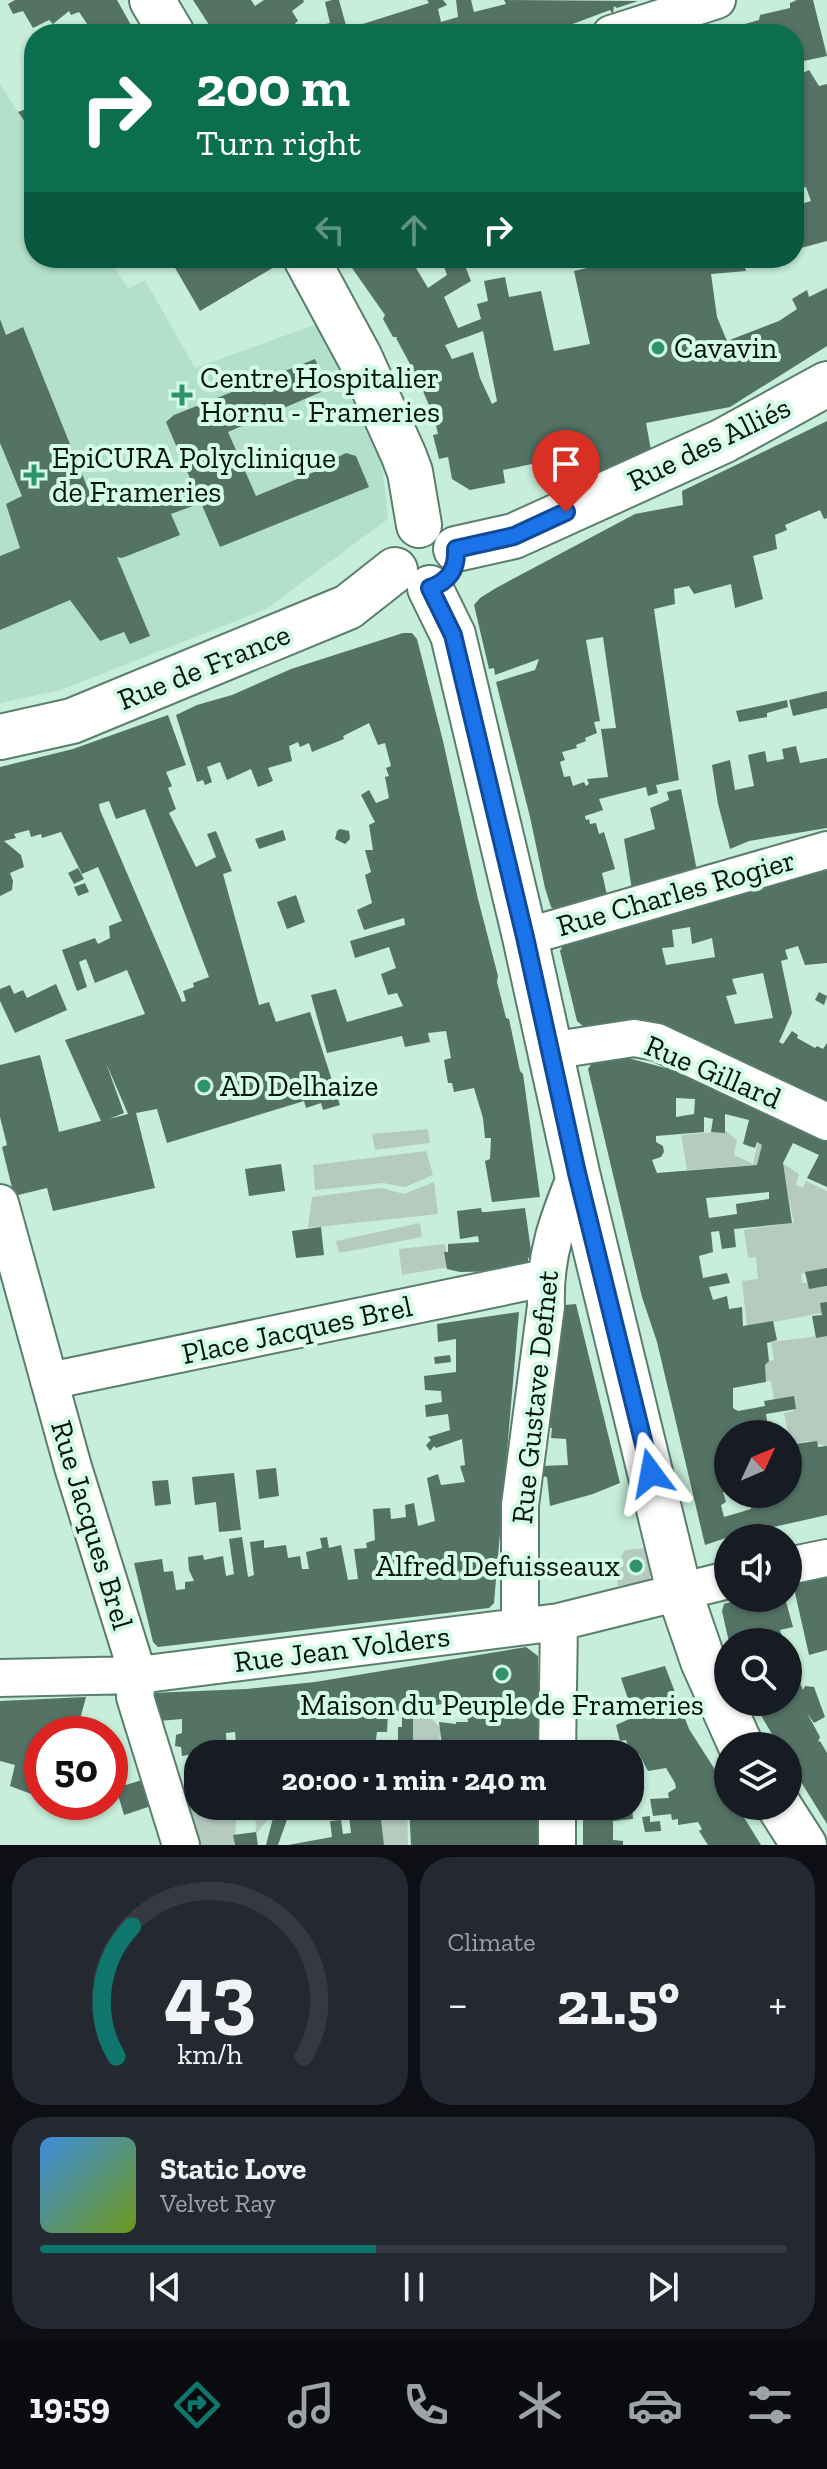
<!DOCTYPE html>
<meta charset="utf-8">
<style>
body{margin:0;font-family:"Zilla Slab",serif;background:#242831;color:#f1f3f6;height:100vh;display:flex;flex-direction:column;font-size:30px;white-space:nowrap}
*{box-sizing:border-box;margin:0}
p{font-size:26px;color:#9ea1a6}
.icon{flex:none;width:44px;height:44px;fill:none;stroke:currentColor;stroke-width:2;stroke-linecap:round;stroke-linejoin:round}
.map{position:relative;height:1845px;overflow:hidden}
.side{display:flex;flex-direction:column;gap:12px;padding:12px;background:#0d0f14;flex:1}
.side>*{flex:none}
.banner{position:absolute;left:24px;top:24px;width:780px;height:244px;border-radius:32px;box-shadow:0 2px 6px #0004;background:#0b6e4f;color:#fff;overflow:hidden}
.needle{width:52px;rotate:46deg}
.tools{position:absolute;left:714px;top:1420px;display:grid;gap:16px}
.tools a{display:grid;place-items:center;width:88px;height:88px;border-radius:50%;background:#171b24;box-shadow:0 2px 6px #0004;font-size:40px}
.speed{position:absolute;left:24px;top:1716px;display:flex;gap:16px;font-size:40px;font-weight:700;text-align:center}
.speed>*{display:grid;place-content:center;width:104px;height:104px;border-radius:50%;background:#171b24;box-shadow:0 2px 6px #0004;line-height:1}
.speed .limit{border:12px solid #d22;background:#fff;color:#111}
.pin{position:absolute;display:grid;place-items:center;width:68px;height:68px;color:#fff;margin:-82px -34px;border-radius:50% 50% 50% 0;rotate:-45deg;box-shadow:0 0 8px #0007}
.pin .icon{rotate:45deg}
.me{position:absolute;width:88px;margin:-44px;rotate:347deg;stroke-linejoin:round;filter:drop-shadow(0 0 6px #0008)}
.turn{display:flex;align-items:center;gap:28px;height:168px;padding:0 40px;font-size:36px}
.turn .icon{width:104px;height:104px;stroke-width:2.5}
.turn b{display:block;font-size:56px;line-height:68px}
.lanes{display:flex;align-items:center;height:76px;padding:0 40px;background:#0003;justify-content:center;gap:40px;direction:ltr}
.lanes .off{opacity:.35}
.big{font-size:60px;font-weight:700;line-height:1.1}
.side .tile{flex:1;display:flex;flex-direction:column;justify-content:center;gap:12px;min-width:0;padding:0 28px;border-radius:32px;background:#242831}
.side .dial{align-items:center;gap:0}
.dial svg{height:208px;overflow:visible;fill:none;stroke:#363941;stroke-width:7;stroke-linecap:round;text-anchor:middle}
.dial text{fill:#f1f3f6;stroke:none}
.song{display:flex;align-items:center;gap:24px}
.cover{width:96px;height:96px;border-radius:12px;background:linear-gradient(135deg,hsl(210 70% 55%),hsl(80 70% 35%))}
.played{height:8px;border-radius:4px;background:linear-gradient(90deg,#0f766e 45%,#363941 45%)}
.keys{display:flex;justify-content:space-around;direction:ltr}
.heat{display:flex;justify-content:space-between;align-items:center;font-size:44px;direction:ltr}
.side .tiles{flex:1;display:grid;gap:12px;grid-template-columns:1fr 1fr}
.tile:last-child{grid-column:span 2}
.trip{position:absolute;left:184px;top:1740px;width:460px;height:80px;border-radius:32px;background:#171b24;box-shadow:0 2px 6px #0004;font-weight:700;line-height:80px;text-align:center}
.tab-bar{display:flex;height:128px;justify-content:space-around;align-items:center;background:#090b0e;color:#9ea1a6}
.tab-bar .icon{width:56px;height:56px}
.tab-bar .current{color:#0f766e}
.tab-bar b{font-size:36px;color:#f1f3f6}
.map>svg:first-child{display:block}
.built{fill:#b2e0ca}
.green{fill:#b6cbc0}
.building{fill:#547365;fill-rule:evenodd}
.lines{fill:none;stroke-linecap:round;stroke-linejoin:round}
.street-casing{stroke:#5a7e6d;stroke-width:40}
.secondary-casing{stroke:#5a7e6d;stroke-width:48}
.street{stroke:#fff;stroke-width:36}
.secondary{stroke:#fff;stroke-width:44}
.route-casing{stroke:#114b97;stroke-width:20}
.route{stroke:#1a73e8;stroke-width:14}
.poi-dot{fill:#2e926d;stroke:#d3fbe8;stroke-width:3}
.labels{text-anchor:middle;stroke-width:8;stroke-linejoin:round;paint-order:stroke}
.poi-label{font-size:30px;fill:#06140e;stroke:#d3fbe8;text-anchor:start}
.street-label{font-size:30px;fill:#06140e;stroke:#d3fbe8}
</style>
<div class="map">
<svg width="827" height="1845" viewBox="0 0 827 1845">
<rect width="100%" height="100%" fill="#c6eeda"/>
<path class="built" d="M0,84L34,138V258H109L128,289L145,280L195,368L328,320L377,423L388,519L266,609L61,690L0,703Z"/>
<path class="green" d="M428,1129L430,1143L375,1150L372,1134Z
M726,1131L737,1140L734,1155L753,1164L759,1138L782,1163L799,1174L796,1185L803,1188L806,1181L827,1191V1270L801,1274L802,1283H807L810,1288L827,1287V1312L747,1327L742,1281L758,1279L756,1257L748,1258L744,1230L794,1222L781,1163L687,1170L681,1135Z
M426,1151L433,1175L405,1187L383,1183L315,1190L313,1165Z
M434,1182L438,1214L308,1228L312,1197L381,1188L404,1194Z
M420,1223L422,1237L339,1253L336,1241Z
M445,1244L449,1267L402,1275L399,1249Z
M827,1335V1455L823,1444L810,1446L809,1441L790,1444L784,1413L794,1411L793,1398L774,1400L771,1381H766L762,1362L774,1360L771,1342Z
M646,1548L653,1573L646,1582L618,1586L616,1565L625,1550Z
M427,1707L430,1717L440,1728L439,1744H435V1754H413V1709Z
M198,1805L238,1806L234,1845H194L182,1808Z
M255,1806H313L309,1820L269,1818L256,1834Z
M359,1806H407L408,1845H381L375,1814H359Z"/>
<path class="building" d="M15,0H117L136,34H94L79,12L71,15L69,11L53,24L49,20L33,28L23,11L13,14L8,4Z
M193,0H251L255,6L264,0H303L304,2L292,11L298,21L295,23L301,30L330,23L325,2L332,0H339L347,29L429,3L427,0H443L447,5L438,9L441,22L458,17L456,0H471L474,12L506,4L504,0L638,1L617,8L614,6L613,14L610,10L546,34H215Z
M797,0H813L827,56L794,63V34H710L759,20L760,15L790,8V3Z
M809,70L819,86L827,84V241L801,248L797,237L801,236L796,219L794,220V206L811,201L806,187L799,189L794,164V135L804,133L803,126L794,128V102H797L794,77Z
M34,106V135L18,112Z
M184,258H271L276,266L200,311L174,266Z
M345,258H410L428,288L447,275L441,258H462L471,281L444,297L458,328L481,319L477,304L488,301L484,281L505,277L509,297L541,291L554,351L590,344L574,271L631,258H742L746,271L711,274L717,317L727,341L779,321L797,309L792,299L807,290L809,297L827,288V346L730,407L646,423L653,461L575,477L578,466L575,455L503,470L505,483L470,490L452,479L448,457L439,459L433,435L438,434L434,417L417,377L396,338L398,337H393L383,319L385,315ZM483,331L497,401L492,404L480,378L473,352L452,359L445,345Z
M0,319L6,335L23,327L94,504L141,486L150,507L195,490L166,422L174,415L315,359L328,389L228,432L256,496L336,463L338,457L346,453L356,456L369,487L220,547L201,503L171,514L180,535L122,558L117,557L150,636L130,644L124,632L100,641L70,600L0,630V556L20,548L6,504L22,496L0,443Z
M827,421V518L824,519L820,510L785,525L787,530L775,535L777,549L753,556L763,599L735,608L731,584L694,594L689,586L674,589L675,604L654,609L679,780L656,785L658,793L648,796L646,787L599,799L603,810L585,816L586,820L589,819L590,824L596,823L599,834L604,832L615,869L602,873L607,895L557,911L551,907L545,888L530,817L496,682L535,670L539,659L495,675L494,668L489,669L474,605L480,598L496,588L635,514L683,505L682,491ZM603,637L616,728L601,729L608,777L587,779L589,784L586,786L584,782L573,786L570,776L564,777L560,762L565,760L562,752L577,748L576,745L586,741L585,738L597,733L594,722L600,721L586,640Z
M403,633H412L417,639L443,741L478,899L498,976L497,982L506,1018L509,1019L520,1071L523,1074L540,1197L492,1202L485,1161L490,1159L491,1138H485L483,1118L474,1088L454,1092L452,1083H448L444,1060L451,1058L446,1031L428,1033L430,1042L405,1047L402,1036L327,1053L311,995L336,989L347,1022L403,1006L397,993L388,995L381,974L396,968L389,947L355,958L350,941L405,925L404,918L364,930L357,910L372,903L365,875L371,872L365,850H373L369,825L375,822L361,795L369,790L376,803L389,798L385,777L389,776L386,768L391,766L385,743L378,745L369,723L343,736L344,739L312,752L309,743L300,747L298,742L289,746L292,761L268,768L273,781L258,787L251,769L227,780L220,762L207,767L212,782L205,785L203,780L197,782L176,715L197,705L232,695L291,669Z
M827,691V708L793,716L789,700Z
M787,700L788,707L767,713V717L739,722L736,711Z
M168,715L186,765L166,772L172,786L168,788L176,809L169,813L196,867L216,857L207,834L216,831L232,871L223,874L259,1005L269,1002L276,1022L310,1012L340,1105L323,1110L321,1103L306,1108L304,1101L167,1143L157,1109L136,1113L155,1188L53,1211L47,1188L14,1196L2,1147L7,1145L0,1117V1065L40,1055L59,1132L101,1121L65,1040L145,1014L127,970L95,983L86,959L79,962L87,987L77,991L62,950L95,938L98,944L110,938L109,926L122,921L98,867L82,874L61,832L42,838L41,834L31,837L29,830L14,834L16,838L4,841L21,855L24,867L10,873L13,881L12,890L0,896V767L73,749ZM109,801L116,819L145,809L209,977L193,983L194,987L183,991L186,1001L182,1002L100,810L99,804ZM106,1063L128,1114L109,1119L124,1113Z
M796,746L800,763L827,758V828L749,841L730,849L718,804L712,765L730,760L735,790L754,786L748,755L765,751L767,762L778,760L784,759L782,749Z
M681,789L697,871L632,890L624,839L655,829L650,808L669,800L667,792Z
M340,829L349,831L350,839L345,844L335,839L337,831Z
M283,830L286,840L259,849L255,839Z
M78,868L84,879L74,884L68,873Z
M827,868V963L805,965L798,946L785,950L788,959L781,961L792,1013L779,1042L783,1044L792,1031L798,1035L797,1038L815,1048L817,1046L823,1049L827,1043V1114L652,1026L584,1027L577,1021L560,951L564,944ZM690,927L692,944L712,938L715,957L666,965L662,948L674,947L672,930ZM763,973L773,1018L735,1024L726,996L737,994L732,979Z
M85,883L89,892L78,896L74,887Z
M296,895L305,922L287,929L277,902Z
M56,984L67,1010L15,1033L0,1001V989L10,985L14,994L23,990L27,998Z
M819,992L827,996L824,1005L815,1000Z
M628,1058L714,1081L827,1137V1187L807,1178L819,1155L793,1143L783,1163L792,1223L734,1229L736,1247L722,1249L719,1231L711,1232L713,1252L699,1256L703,1278L727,1273L730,1283L709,1287L713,1300L727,1296L729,1309L742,1307L743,1326L773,1321L777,1340L767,1343L769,1361L765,1365L766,1382L733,1388V1408L738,1411L765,1406L764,1401L794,1396L796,1409L766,1414L769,1432L741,1431L736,1434H728V1468L723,1469L728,1491L723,1492L726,1502L721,1505L724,1517L751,1509L749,1494H788V1445L817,1441L818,1447L827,1446V1515L729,1537L705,1545L657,1342L642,1297L588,1069L592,1063ZM676,1098L695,1099L694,1114L676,1117ZM725,1114L749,1120L743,1144L755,1148L757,1142L762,1145L757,1165L657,1173L652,1160L661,1157L664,1152L663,1146L656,1142V1136L704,1132V1117L713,1119L711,1132L725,1133ZM769,1192V1199L736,1204L737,1214L709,1218L706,1198Z
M281,1164L285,1191L249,1196L245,1169Z
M481,1208L482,1212H486L525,1208L532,1258H528V1265L505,1271L460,1272L447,1269L444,1252H448V1244L479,1242L478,1236L460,1239L457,1211Z
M321,1227L324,1255L296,1258L292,1231Z
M827,1268V1286L809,1289L805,1272Z
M827,1302V1336L816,1338L812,1316L822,1315L820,1303Z
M576,1304L620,1483L593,1494L550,1506L547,1477L541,1476L542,1466L568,1465L566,1439L551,1438L552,1428H544L565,1305Z
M519,1312L494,1603L489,1608L158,1647L153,1642L134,1563L162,1559L164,1572L173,1571L176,1590L185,1589V1582L194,1581L189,1570L188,1557L203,1555L204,1560L223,1556L226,1576L234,1574L229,1539L242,1537L248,1577L254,1575L250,1542L264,1540V1548L286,1545L288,1558L300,1556L302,1569H309L306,1552L322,1548L320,1538L327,1537L329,1548L341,1545L348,1580L358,1579L354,1549L367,1548L366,1543L375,1540L373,1509L390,1508L391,1519L399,1518L406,1517L405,1505L414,1503L418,1526L435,1521L427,1478L438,1474L441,1485L465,1482L460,1466L465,1465L462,1439L436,1448L434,1446L430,1451L426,1445L431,1440L428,1437L450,1430L448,1414L426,1417L425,1405L442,1402L441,1391L425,1390L424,1376L456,1372V1339L438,1342L437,1324Z
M450,1355L451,1362L435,1364L434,1357Z
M276,1468L279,1496L259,1499L256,1470Z
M234,1473L241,1530L219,1532L216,1502L195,1505L192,1477Z
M168,1480L171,1504L155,1506L152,1481Z
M827,1576V1650L809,1655L793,1584Z
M745,1598H785L793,1627L780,1630L784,1642H729L722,1611L724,1604Z
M526,1647L538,1656L539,1754H443L439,1722L456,1724V1722H468L465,1700L413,1709V1754H391V1740H398V1727H402V1711L388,1712L387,1732H377L374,1754H342L343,1745L330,1742L329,1750H324L323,1754H310L312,1743L304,1742L303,1754H237L235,1732L226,1733L227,1754H198V1774H194L193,1754L182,1756L181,1747L175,1746L176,1735L182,1733V1719L159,1721L150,1693L247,1689L315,1682Z
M788,1654L803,1690L805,1686L814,1687L825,1717L814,1723L807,1713L820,1737L818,1742L820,1741L827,1753V1824L788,1761V1746H779L753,1702H788Z
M665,1666L689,1729L728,1790V1806H737L761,1845H708L699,1831L702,1829L698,1822L678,1825V1819L672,1820L671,1814L653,1816L650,1799L669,1798L668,1793L676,1788L675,1783L666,1768L648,1771L639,1754L631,1756L626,1740L620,1741L616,1725L634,1717L621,1678Z
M86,1697L76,1734H42V1798L10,1786L15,1765L0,1761V1701Z
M142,1780L151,1806L124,1815L116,1788Z
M313,1806H360V1810L310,1817Z
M409,1806H539V1845H411Z
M583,1806H632L633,1819L613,1821V1840L623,1841V1845H583Z
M380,1812L384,1845H288L332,1837L330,1821L341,1820L343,1834L351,1833L349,1816Z
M650,1816V1822L660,1821L661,1831L645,1832L642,1817Z
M288,1817L278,1845H266L273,1818Z
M256,1832L258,1845H235L233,1835Z"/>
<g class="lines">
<defs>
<path id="street" d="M611,34L717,0
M525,937L827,850
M549,1051L634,1038L657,1042L827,1122
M0,1203L73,1467L138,1675L135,1697L181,1845
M49,1381L545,1278
M788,1566L827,1558
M520,1625V1505L546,1306C544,1256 558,1219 577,1173
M0,1678L138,1675L559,1622L728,1580
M557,1754L559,1622
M557,1845V1806"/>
<path id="secondary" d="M152,0L172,34
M306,258L360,358L404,456L410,472L419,525
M456,549L514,536L723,441L827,384
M430,588L453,635L525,937L577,1173L679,1591L703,1661L741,1746
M0,737L72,721L348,607L395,570
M779,1806L804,1845"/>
</defs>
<use href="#street" class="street-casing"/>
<use href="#secondary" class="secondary-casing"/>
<use href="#street" class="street"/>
<use href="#secondary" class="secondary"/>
</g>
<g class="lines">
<defs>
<path id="route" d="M566,512L514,536L456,549C457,570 449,581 430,588L453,635L525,937L577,1173L651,1473"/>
</defs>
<use href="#route" class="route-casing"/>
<use href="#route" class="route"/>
</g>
<g class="poi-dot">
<circle cx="658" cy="348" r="8"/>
<path d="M178 383h8v8h8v8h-8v8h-8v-8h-8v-8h8z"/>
<path d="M30 463h8v8h8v8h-8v8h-8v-8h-8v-8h8z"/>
<circle cx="204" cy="1086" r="8"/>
<circle cx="636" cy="1566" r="8"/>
<circle cx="502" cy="1674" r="8"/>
</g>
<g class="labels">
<g class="poi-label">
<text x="674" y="358">Cavavin</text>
<text x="200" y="388">Centre Hospitalier<tspan x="200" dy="34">Hornu - Frameries</tspan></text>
<text x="52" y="468">EpiCURA Polyclinique<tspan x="52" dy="34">de Frameries</tspan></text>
<text x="220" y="1096">AD Delhaize</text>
<text x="620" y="1576" text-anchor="end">Alfred Defuisseaux</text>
<text x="502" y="1715" text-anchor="middle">Maison du Peuple de Frameries</text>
</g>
<g class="street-label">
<text transform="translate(709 444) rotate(-26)" y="10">Rue des Alliés</text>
<text transform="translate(204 667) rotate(-22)" y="10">Rue de France</text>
<text transform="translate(676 893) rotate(-16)" y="10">Rue Charles Rogier</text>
<text transform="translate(713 1072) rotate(23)" y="10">Rue Gillard</text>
<text transform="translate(297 1330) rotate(-12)" y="10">Place Jacques Brel</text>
<text transform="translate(535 1397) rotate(-84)" y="10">Rue Gustave Defnet</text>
<text transform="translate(92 1525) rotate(73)" y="10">Rue Jacques Brel</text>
<text transform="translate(342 1649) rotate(-7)" y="10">Rue Jean Volders</text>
</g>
</g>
</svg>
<div class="tools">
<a><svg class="needle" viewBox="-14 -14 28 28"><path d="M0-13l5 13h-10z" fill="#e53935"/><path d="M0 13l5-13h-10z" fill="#9ea1a6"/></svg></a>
<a><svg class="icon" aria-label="sound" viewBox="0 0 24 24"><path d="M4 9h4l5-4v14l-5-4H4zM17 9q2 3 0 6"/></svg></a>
<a><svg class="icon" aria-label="search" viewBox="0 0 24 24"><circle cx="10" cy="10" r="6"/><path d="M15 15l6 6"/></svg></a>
<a><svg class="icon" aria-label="layers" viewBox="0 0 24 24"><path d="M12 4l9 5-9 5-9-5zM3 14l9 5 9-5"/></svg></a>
</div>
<div class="speed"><div class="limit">50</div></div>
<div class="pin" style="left:566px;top:512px;background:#d93025"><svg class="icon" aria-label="arrive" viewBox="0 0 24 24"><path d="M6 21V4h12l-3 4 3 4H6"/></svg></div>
<svg class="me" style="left:651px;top:1473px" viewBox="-20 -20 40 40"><path d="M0-17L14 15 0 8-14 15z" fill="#1a73e8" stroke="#fff" stroke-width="4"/></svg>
<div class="trip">20:00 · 1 min · 240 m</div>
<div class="banner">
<div class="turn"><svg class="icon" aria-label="right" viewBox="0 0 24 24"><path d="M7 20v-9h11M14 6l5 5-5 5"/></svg><div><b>200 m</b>Turn right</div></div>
<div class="lanes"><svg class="icon off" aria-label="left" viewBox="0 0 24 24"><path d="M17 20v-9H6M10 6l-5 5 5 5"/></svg><svg class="icon off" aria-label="ahead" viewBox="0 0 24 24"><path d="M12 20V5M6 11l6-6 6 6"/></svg><svg class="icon" aria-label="right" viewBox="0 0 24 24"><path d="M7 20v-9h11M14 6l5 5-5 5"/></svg></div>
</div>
</div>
<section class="side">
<div class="tiles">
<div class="tile dial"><svg viewBox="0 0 100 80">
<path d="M14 69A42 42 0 1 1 86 69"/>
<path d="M14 69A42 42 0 0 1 20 19" stroke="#0f766e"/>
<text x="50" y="56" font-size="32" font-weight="700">43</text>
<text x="50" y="72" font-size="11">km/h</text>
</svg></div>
<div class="tile"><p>Climate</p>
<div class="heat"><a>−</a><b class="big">21.5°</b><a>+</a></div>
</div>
<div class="tile">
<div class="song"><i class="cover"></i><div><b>Static Love</b><p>Velvet Ray</p></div></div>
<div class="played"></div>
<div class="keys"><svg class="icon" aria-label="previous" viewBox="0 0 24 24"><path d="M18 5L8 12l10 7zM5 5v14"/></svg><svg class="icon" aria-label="pause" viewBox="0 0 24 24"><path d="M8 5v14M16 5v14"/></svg><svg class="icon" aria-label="next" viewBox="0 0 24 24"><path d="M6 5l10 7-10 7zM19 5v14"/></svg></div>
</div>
</div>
</section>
<nav class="tab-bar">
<b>19:59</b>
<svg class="icon current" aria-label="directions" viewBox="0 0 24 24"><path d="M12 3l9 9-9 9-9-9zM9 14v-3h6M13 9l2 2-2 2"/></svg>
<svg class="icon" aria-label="music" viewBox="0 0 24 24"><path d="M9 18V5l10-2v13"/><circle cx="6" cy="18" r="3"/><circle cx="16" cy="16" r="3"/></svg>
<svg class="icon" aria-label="phone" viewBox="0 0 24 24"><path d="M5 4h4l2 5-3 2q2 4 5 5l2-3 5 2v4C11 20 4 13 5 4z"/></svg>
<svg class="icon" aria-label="climate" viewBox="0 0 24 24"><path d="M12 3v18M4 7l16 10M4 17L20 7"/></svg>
<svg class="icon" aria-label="car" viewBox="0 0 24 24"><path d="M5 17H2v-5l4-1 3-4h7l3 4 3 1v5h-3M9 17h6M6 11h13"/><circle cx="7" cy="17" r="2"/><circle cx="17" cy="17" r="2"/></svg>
<svg class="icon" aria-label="filters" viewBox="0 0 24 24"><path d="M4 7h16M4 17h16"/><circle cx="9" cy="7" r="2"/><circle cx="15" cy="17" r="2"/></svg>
</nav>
